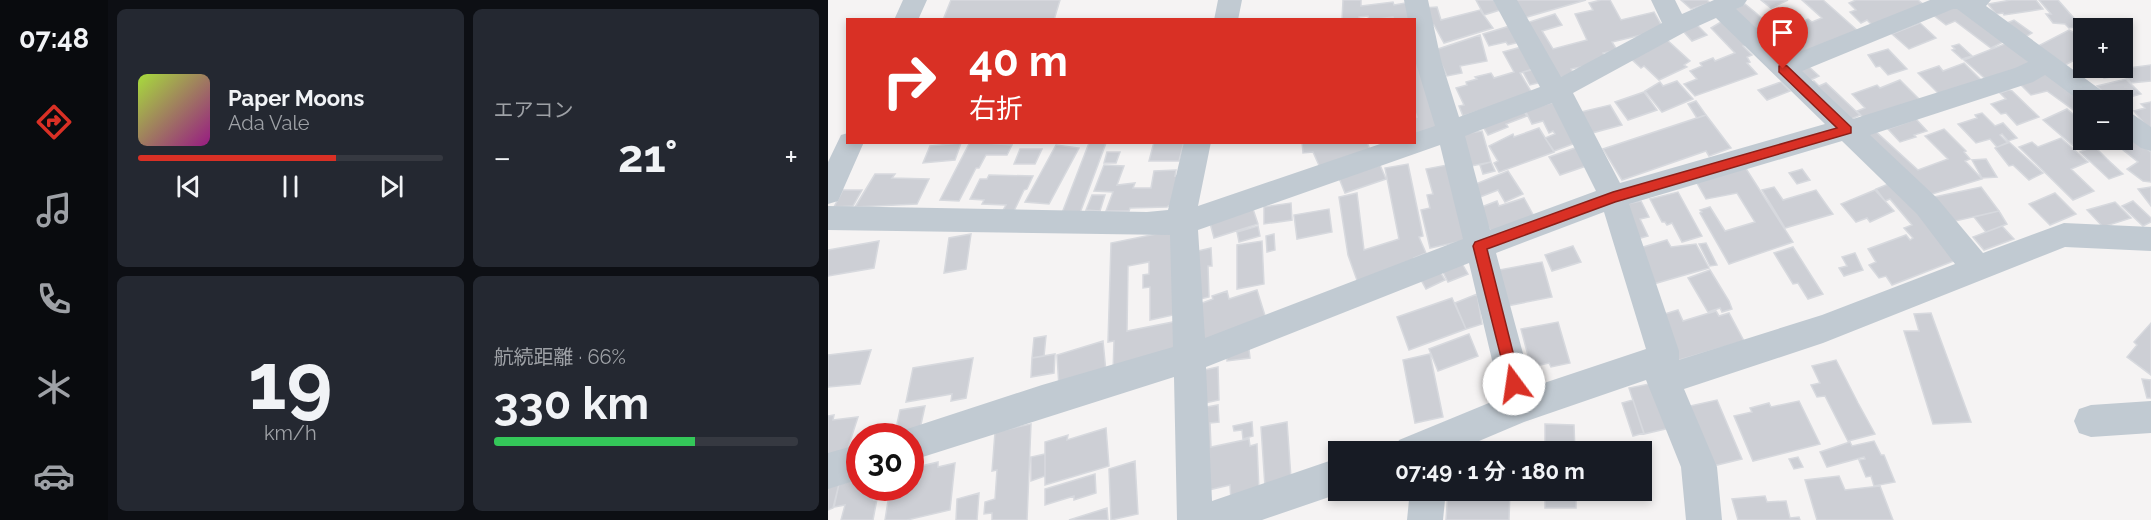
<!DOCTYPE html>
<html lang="ja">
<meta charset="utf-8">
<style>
body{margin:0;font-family:Raleway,"Noto Sans JP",sans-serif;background:#242831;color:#f1f3f6;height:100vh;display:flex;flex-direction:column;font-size:22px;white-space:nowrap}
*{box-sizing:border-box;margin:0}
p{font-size:20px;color:#9ea1a6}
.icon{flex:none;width:33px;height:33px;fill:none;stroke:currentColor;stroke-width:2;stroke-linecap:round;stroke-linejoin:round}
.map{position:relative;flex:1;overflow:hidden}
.panel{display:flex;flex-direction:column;gap:9px;padding:9px;background:#0d0f14;width:720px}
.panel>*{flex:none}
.guide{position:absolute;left:18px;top:18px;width:570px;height:126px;border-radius:0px;box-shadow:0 3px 9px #0003;background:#d93025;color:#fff;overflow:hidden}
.fabs{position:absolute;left:1245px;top:18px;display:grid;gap:12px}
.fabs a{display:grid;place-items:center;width:60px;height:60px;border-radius:0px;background:#171b24;box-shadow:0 3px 9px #0003;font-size:30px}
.speed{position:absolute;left:18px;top:423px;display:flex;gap:12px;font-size:30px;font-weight:700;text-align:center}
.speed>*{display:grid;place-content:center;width:78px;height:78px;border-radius:50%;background:#171b24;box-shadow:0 3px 9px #0003;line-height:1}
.speed .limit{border:9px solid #d22;background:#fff;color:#111}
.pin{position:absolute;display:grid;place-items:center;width:51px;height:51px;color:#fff;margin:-62px -26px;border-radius:50% 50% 50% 0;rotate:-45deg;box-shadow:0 0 6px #0007}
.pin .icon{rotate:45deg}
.me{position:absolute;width:66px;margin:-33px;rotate:346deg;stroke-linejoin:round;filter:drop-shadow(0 0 4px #0008)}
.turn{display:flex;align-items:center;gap:21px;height:126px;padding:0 24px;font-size:27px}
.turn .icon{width:78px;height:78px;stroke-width:2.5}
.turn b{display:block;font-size:42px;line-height:51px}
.big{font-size:45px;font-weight:700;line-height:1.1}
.panel .card{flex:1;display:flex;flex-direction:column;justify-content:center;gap:9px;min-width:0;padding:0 21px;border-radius:9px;background:#242831}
.panel .dial{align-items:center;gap:0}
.dial b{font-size:78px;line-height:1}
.song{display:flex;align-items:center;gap:18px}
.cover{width:72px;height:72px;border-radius:9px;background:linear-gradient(135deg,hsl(80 70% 55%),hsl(310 70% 35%))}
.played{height:6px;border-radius:3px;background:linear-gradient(90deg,#d93025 65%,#363941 65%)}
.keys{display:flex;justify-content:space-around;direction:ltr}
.heat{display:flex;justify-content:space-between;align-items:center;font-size:33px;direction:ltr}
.charge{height:9px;border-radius:4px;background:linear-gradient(90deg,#34c759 66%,#363941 0)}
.panel .tiles{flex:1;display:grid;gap:9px;grid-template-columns:repeat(2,1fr)}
.trip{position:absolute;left:500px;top:441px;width:324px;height:60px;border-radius:0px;background:#171b24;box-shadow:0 3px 9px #0003;font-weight:700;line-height:60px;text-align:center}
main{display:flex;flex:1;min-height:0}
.menu{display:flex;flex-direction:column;width:108px;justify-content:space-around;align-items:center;background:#090b0e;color:#9ea1a6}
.menu .icon{width:42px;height:42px}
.menu .active{color:#d93025}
.menu b{font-size:27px;color:#f1f3f6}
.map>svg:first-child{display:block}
.building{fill:#cdcfd5;stroke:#d7d9de;stroke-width:1.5}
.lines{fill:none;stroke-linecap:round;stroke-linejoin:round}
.minor{fill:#c1cad2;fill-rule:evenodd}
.route{fill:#d93025;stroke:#8d1f18;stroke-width:1.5}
</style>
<main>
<nav class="menu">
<b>07:48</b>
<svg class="icon active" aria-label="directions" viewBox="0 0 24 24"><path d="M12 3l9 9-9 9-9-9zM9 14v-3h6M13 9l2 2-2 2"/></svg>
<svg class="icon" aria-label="music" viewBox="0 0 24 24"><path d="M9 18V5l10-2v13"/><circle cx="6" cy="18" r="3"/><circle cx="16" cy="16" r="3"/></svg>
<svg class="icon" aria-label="phone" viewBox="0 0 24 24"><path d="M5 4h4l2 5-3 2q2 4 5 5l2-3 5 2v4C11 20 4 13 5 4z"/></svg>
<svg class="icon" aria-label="climate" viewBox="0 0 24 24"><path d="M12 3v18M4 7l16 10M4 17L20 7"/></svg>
<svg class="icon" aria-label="car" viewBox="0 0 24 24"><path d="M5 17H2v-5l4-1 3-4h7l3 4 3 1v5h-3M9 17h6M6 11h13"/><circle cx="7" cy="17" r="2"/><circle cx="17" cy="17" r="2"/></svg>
</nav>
<section class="panel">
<div class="tiles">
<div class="card">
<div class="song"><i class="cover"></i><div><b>Paper Moons</b><p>Ada Vale</p></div></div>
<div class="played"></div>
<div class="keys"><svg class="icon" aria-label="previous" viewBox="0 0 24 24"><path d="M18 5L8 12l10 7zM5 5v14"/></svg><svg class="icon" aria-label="pause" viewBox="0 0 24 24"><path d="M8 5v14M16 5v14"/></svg><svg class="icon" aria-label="next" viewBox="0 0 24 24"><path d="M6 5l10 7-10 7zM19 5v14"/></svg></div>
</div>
<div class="card"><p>エアコン</p>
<div class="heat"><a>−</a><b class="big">21°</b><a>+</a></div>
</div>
<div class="card dial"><b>19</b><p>km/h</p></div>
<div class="card"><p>航続距離 · 66%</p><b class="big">330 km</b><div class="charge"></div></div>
</div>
</section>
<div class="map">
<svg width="1323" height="520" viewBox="0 0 1323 520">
<rect width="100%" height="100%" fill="#f5f3f3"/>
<path class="building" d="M123,0H232L226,20H115Z
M515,0H533V6L565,2L566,5L583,2L591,32L586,20H566L565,17L541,20L540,16L531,17V20H514Z
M648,0H666L672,10L656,15Z
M685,0H758L692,19Z
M773,0H782L793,20L826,12L835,28L826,32L784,42L789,50L775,53L778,59L767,64L743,69L746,75L726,79L695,24L727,14L734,25L714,31L725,49L759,40L747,14L765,10L761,3Z
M853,0H879L882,3L863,9Z
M933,0H960L943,8Z
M974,0H995L1030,31L957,62L945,50L952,47L942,36L980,19L984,22L994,18Z
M1028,0H1090L1096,5L1045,26L1039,20L1033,23L1022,12L1028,10L1021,3Z
M1183,0H1208L1215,9L1176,15L1175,13L1168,14L1160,4Z
M1211,0H1230L1253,26L1241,28L1237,24L1225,23L1218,14H1223Z
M917,4L928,13L945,29L927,37L901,11Z
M1126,5L1177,41L1163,48L1127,21L1118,25L1105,15Z
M609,7L613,20L652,10L665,28L616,43L606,25L600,26L596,8Z
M898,19L921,44L915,46L924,55L919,57L922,62L919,63L929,74L867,96L856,84L869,79L862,71L874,66L872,63L885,58L887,61L907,53L883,28Z
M1186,20L1204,33L1197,37L1179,23Z
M1092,23L1108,38L1081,49L1064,34Z
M685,25L692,42L680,45L678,42L661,46L655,34Z
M869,25L879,35L864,41L855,31Z
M1241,30L1256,38V55L1237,65L1210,46Z
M652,35L659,61L632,66L634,73L619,76L607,50Z
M838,39L862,61L856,65L859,67L831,80L816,66L813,68L801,57Z
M1179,43L1206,66L1162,83L1136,60Z
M1131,44L1144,56L1134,59L1124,50L1127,49L1124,46Z
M697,46L708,68L692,73L704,93L635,116L631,106L636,105L628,88L639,85L638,82L649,79L647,77L663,73L666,78L686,72L675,52Z
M1060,49L1079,69L1060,75L1052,66L1048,67L1040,55Z
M594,59L612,128L586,137V117H589L586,109V61Z
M1136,63L1157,84L1116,99L1090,73L1111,66L1115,71Z
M979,65L991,76L976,83L964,71Z
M1323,65V81L1303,83L1292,69Z
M1266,68H1284L1291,76L1276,78Z
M708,69L714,82L702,85L695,72Z
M1215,72L1257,100L1256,106L1247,111L1219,91L1203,95L1190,82Z
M1298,79L1313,94L1292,100H1283L1269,86Z
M1072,80L1095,103L1039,122L1029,111L1037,108L1024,94L1049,85L1052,88Z
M849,81L865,99L834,112L817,91L832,82L835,86Z
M986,81L991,86L998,83L1032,115L1017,122L979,84Z
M953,82L962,91L939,100L930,90Z
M1181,90L1184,91L1211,117L1189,125L1178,113L1173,114L1163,104L1178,99L1172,93Z
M816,92L829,110L800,120L787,102Z
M731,101L750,142L726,151L717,138L727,134L725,131L721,133L715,121L704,124L697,110Z
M868,101L878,115L869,118L860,104Z
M1323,102V132L1306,111L1317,108L1313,104Z
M782,105L794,125L764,133L753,112Z
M1239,109L1245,114L1256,110V140H1269L1249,149L1215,120Z
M695,110L699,116L678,124L680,127L660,135L654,125Z
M1154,113L1167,126L1175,123L1189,138L1180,141L1174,134L1172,135L1180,143L1169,147L1162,139L1148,143L1130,124L1149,118L1147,115Z
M878,115L903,148L881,156L878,151L794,180L775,149Z
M1088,119L1099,131L1086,135L1088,137L1072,142L1060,129Z
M711,128L726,152L671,172L666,163L670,161L661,146L685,134L686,137Z
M1116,129L1138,151L1136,152L1142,159L1137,161L1154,179L1101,195L1034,137L1046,130L1090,170L1120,159L1097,136Z
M654,131L663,162L638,167L630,135Z
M1303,137L1323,152V182L1315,181L1299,169L1310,162L1289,145Z
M1233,138L1260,162L1243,169L1266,191L1245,200L1191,147L1204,142L1210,147Z
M142,142L184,145L179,155H158L151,168H148L131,201L112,200Z
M326,142H356L351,161H321Z
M474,142H539L544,155L494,172L485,152L475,153Z
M1181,142L1215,173L1201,180L1185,165L1181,166L1167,148Z
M133,143L127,160L95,163L102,146Z
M261,143H278L252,213H234Z
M228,145L251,148L221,204L197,202Z
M1266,146L1279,159L1295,174L1281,179L1252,152Z
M750,147L761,165L732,175L721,157Z
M192,149H214L207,164H186Z
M279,152H292L288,163H276Z
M1158,159L1169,177L1154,178L1144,160Z
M663,162L667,171L655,174L652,165Z
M580,164L595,236L591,237L598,253L586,258L588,264L530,283L520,255L511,197L529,193L536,250L571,239L557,168Z
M915,164L965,242L901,264L872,213L874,212L872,210L882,207L897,231L927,222L909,193L878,199L866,178Z
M276,165L296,166L289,185L307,183L305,188H323L326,171L348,170L347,176L353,175L344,204L339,207L302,208L301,211H278L285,192L266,191Z
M552,165L558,179L517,193L511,178Z
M619,165L639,240L602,248L593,210L602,208L599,195L605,194L598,169Z
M974,169L982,180L969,184L961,173Z
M680,171L695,194L677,202L670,190L652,197L645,185Z
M47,174H67L64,178L101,179L89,204L27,207Z
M161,175L205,176L199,189L196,190L185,213L174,212L178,205L154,204L156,200L142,199L152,179H159Z
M1068,181L1136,257L1064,285L1058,276L1051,278L1041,265L1048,262L1040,249L1078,235L1082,240L1085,238L1076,228L1084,225L1062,199L1057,201L1048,189Z
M946,187L955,200L988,190L1005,214L957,228L934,190Z
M1153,187L1171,211L1123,222L1106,197Z
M1323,187V206L1310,189Z
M15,190H34L25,206L6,207Z
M1047,190L1066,211L1042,222L1039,218L1028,222L1013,204Z
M850,192L874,236L854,242L844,223L839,225L837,222H834L822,199Z
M1227,193L1248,214L1222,225L1201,204Z
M264,195H277L272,211L258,210Z
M696,198L707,218L664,234L651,208L669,201L671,206Z
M813,201L821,217L812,219L820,236L809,239L794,205Z
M1305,201L1323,218V222L1315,226L1294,206Z
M1287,202L1303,218L1275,227L1259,210Z
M463,203L464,220L436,224V207Z
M425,209L430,224L386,238L382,223Z
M501,209L504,232L469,239L466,215Z
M1171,211L1179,224L1158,232L1146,217Z
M430,226L432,236L411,242L409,232Z
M1174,226L1186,239L1156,250L1145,237Z
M348,230L350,314L322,320V287L315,288V275L321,274V262L300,266L299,331L350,321L352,357L285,372L286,341L280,342L283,243Z
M143,234L138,269L116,273L121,238Z
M446,234L447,250L439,252L438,236Z
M839,240L843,247L868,244L881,268L822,285L805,250Z
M51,241L46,268L0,276V250Z
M434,241L436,284L409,289V245Z
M878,243L889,265L882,266L871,244Z
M745,246L753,262L724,271L717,255Z
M965,247L995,294L980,299L970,283L965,284L946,253Z
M383,248L384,266H380L381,297L363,301L361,253Z
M1027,253L1035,270L1016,276L1011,268L1019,266L1014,257Z
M632,260L640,274L620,282L613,268Z
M714,262L724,297L679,306L671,270Z
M611,270L617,280L598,289L592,278Z
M882,270L901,301L904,309L894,312L892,308L880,312L860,278Z
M429,290L439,322L374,344L366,306L385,299L384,296L399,291L401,299Z
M649,294L654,324L638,329L627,303Z
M624,298L638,329L581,350L569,317Z
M850,310L855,321L888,311L891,316L901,313L916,341L848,361L830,316Z
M1103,313L1108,327L1143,422L1105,424L1076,331H1091L1086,314Z
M730,322L742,363L723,367L721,363L703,367L693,329Z
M1323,323V375L1299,357L1309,345L1306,342Z
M641,334L650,356L610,371L601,349Z
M218,336L216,356L204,358L206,338Z
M275,341L278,372L231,387L229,355Z
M421,349L422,358L399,361V352Z
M43,350L32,384L0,387V355Z
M227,354L226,373L203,377L204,358Z
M602,354L615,417L587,423L575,360Z
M145,358L138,398L123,401L124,394L78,402L85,368Z
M1008,360L1030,403L1047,434L1020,441L997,396L989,397L983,385L992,383L984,366Z
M390,367L391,400L368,405L367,372Z
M1314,379L1323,380V398H1319Z
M826,383L842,428L816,434L801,388Z
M805,400L816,433L805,436L794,403Z
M889,400L914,459L885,466L862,406Z
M971,401L992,444L925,461L906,416L924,412L922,408L941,403L943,407Z
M390,405L391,422L382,423L383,447L421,439L422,446L429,444L431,491L403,501L402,485L372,492L367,409Z
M97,406L92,429L67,433L72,410Z
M6,415L5,420L30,417L18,454L0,457V416Z
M424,422L425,436L415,439L414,430L406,431L405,426Z
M459,422L463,478L437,487L433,427Z
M203,424L199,520H164V513L156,514L157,502L167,499L169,470L164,471L167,432Z
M717,424L746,425L747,452H717Z
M278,428L281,466L217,485V442L240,435L239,440Z
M643,441L683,443V452H626Z
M1046,441L1053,455H1056L1067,482L1046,486L1043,476L1038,477L1031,460L1037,459L1036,457L999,467L992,452L1022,442L1024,446Z
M217,454V476L203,481V457Z
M970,457L975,467L966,469L961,459Z
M307,461L310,514L283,520L281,469Z
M110,462V467L127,463L122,510L79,520H57L62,488H82V474L85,468Z
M267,474L268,493L246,500V496L217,505V489Z
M32,475V488H48L46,500L49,499L45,520H13L17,505L6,507L12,479Z
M1011,476L1017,490L1052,486L1065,520H989L977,480Z
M12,480L5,508L0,510V482Z
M620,490H682L681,520H618Z
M717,490H748V508H717Z
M151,493L149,520H128L129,499Z
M937,496L939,502L958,501L962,518L971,517L972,520H910L904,499Z
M279,508L280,520H241Z"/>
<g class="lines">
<path class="minor" d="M75,0H99L90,20H66Z
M390,0H414L410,20H386Z
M576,0H600L613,60L631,117L712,87L665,0H689L733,77L834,23L823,0H847L854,14L886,0H919L915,6L908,9L959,57L1102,0H1163L1158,6L1277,93L1281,100H1256V104L1217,75L1205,82L1042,135L1109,198L1155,253L1236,223L1323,227V251L1237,247L995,343L856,389L889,467L894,520H858L853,467L818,380L696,422L625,452H566L571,440L673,398L641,263L378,367L384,501L510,458V490H518L510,494L434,520H349L346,377L82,461V436H68L70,432L214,385L345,347L342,235L0,230V206L319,212L340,210L356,142H383L370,206L558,142H586V133L607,126L587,60L586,20H580ZM1125,9H1129L1200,62L1187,68L1025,119L974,71ZM888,18L997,124L792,183L745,93L857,32ZM724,103L768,191L662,230L637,136ZM1014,141L1089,214L1127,264L994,315L851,360V351L801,204ZM612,145L635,239L377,338L370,230ZM776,212L818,349L704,387L668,253Z
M1294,110L1303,113L1323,127V151L1313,148L1294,134Z
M20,133V142H36L10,201L0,204V162L13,135Z
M1323,401V433L1263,437L1251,433L1246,421L1251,409L1263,405Z
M32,444V479L0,489V453Z
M582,490H618L615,520H579Z"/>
</g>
<path class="route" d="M955,65L959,66L1023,127V133L787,202L659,249L693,384L691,389L686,391L681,389L645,246L647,242L785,192L1009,128L951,72V66Z"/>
</svg>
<div class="fabs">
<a>+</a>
<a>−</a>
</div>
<div class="speed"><div class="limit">30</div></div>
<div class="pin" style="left:955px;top:69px;background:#d93025"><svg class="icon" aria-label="arrive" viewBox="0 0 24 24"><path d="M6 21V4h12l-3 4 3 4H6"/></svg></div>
<svg class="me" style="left:686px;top:384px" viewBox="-20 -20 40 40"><circle r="19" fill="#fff"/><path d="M0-13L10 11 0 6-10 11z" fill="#d93025"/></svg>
<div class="trip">07:49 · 1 分 · 180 m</div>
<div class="guide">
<div class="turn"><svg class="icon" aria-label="right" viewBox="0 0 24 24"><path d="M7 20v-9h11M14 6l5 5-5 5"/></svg><div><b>40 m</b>右折</div></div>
</div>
</div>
</main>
